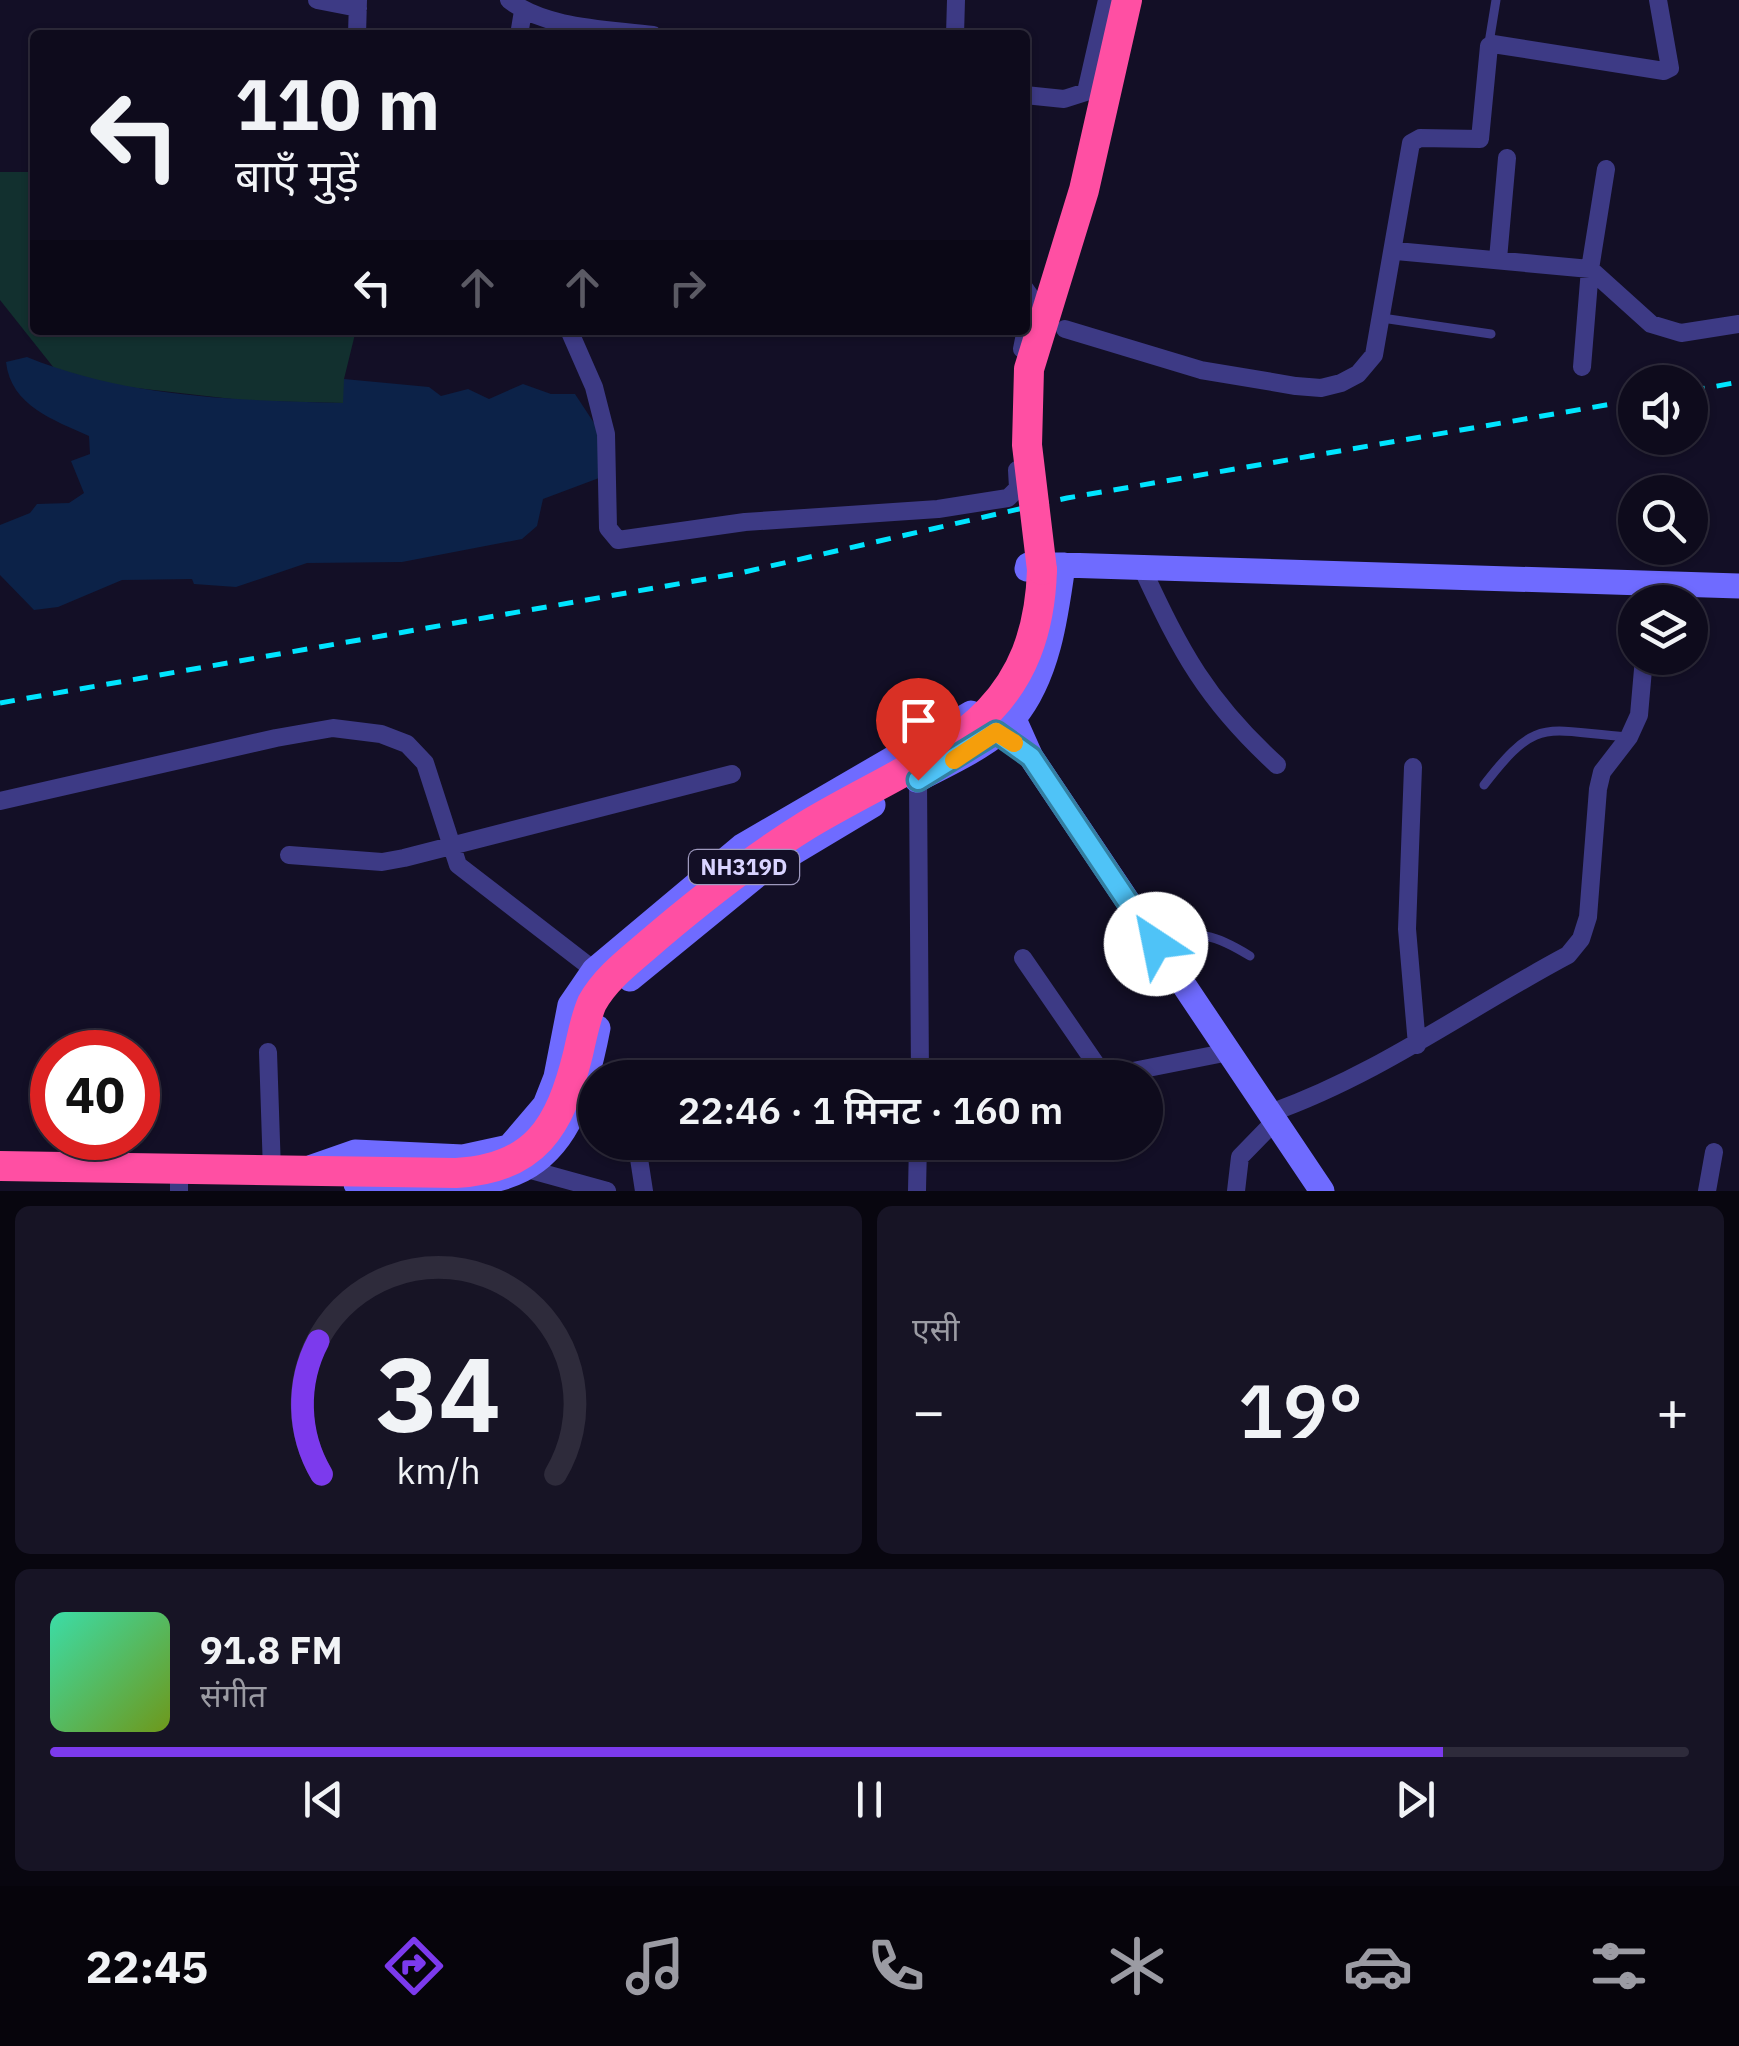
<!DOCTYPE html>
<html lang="hi">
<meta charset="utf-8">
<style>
body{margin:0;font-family:"IBM Plex Sans","Noto Sans Devanagari",sans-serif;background:#171425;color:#f1f3f6;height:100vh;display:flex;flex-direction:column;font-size:38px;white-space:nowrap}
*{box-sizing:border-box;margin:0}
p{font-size:32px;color:#9b9ba3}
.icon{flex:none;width:55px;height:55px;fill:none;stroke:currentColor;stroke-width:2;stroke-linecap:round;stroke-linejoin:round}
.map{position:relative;height:1191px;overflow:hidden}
.panel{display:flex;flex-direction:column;gap:15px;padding:15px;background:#08060f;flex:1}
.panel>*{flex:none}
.banner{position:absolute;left:30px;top:30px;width:1000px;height:305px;border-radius:10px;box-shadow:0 2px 8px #0004,0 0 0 2px #2e2b3b;background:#0e0b1c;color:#f1f3f6;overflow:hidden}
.controls{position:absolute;left:1618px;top:365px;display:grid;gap:20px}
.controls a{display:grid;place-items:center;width:90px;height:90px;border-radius:50%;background:#0e0b1c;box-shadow:0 2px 8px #0004,0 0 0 2px #2e2b3b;font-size:50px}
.speed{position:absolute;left:30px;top:1030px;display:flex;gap:20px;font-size:50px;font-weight:700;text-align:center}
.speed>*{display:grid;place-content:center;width:130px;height:130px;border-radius:50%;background:#0e0b1c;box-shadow:0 2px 8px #0004,0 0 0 2px #2e2b3b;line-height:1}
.speed .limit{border:15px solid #d22;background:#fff;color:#111}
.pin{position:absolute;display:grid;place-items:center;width:85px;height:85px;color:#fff;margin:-102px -42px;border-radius:50% 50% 50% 0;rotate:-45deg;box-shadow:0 0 10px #0007}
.pin .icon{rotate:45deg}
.me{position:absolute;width:110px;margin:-55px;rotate:326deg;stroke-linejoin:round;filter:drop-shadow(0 0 8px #0008)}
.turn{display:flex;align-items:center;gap:35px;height:210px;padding:0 40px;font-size:45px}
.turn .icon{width:130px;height:130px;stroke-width:2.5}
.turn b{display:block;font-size:70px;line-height:85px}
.lanes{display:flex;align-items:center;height:95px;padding:0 40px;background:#0003;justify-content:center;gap:50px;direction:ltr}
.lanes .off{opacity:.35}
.big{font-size:75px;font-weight:600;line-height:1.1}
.panel .widget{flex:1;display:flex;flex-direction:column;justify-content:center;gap:15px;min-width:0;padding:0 35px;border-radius:15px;background:#171425}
.panel .dial{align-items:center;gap:0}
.dial svg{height:260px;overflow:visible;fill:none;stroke:#2e2b3b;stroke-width:7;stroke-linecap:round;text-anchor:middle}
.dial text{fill:#f1f3f6;stroke:none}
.song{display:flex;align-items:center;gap:30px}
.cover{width:120px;height:120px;border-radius:15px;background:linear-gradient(135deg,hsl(160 70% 55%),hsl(80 70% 35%))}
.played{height:10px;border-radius:5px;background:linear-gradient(90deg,#7c3aed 85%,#2e2b3b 85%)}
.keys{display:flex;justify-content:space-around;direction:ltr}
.heat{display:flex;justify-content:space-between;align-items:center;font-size:55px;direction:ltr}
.panel .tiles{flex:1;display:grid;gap:15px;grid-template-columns:1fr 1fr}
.widget:last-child{grid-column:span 2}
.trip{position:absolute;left:578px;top:1060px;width:585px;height:100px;border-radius:50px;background:#0e0b1c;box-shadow:0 2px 8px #0004,0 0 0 2px #2e2b3b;font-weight:600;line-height:100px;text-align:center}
.tab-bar{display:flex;height:160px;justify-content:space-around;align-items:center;background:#06040b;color:#9b9ba3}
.tab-bar .icon{width:70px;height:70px}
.tab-bar .current{color:#7c3aed}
.tab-bar b{font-size:45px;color:#f1f3f6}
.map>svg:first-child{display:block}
.green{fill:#12302f}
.water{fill:#0c2248}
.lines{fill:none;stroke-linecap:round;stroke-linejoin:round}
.lane{stroke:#3d3a85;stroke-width:9}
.street{stroke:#3d3a85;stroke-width:18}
.secondary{stroke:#6f6bff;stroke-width:25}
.highway{stroke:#ff4fa3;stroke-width:30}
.rail{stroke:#00e5ff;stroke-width:5;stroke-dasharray:15 12;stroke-linecap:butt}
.highway-bridge{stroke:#ff4fa3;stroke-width:30}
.route-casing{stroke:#337fa1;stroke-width:25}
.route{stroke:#4fc3f7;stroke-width:18}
.slow{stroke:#f59e0b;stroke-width:18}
.labels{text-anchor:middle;stroke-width:10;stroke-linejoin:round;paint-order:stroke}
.shield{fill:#130f26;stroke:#9e99be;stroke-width:2.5}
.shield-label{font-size:22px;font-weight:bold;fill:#d9d4ff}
</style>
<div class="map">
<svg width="1739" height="1191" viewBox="0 0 1739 1191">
<rect width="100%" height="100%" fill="#130f26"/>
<path class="green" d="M0,172H35V330H356L344,379V403L250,401L101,384L54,368L0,300Z"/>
<path class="water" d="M27,357C128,398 235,400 343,403L344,379L429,387L441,396L468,389L489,399L523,384L551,394H575L598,429L599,478L543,499L537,526L522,539L402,562L307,563L236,587L194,584L192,579L122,580L58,607L34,610L0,575V525L30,513L37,504L69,503L84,493L71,461L90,454L89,436C54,420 11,406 6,362Z"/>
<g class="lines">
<path class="lane" d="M1489,43L1496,0
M1382,318L1491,334
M1484,785C1538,715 1544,731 1627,737
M1160,942C1198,929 1216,935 1250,956"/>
<path class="street" d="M317,0L358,8
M509,0C546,29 608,29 653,35
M357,35L358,0
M519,35L523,11
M955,35L956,0
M1025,95L1064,99L1086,92L1107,0
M1396,251L1590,269L1651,324L1681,333L1739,324
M1498,259L1507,158
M1065,329L1201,370L1296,386L1321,388L1341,383L1358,374L1374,355L1411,143L1420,138L1480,139L1489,46L1493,44L1664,71L1670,68L1658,0
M569,330L594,387L606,434L608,528L618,540L745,522L938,509L1008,498L1018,488L1017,470
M1022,349L1032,299L1025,289
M1582,367L1590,269L1606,169
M1142,568C1181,652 1206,700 1277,765
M1413,767L1407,929L1417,1045
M918,779L920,1078
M0,801L276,738L333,728L381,734L407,744L425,763L458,865L594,970
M289,855L382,862L404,858L732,774
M1023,958L1100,1070L1133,1071L1229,1052
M268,1052L272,1171
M1270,1113C1378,1075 1468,1008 1568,955L1581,939L1588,917L1598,789L1602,772L1629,737L1639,715L1644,658
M641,1142L638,1152L644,1191
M531,1170L607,1191
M179,1191V1171
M917,1191L918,1142
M1236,1191L1240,1157L1275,1121
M1707,1191L1714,1152"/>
<path class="secondary" d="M1027,569L1028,565H1063L1739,586
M1014,719L1031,757L1322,1191
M917,780C947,764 992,745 1014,718C1048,677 1056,616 1063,565
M630,979L761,872L873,805
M312,1167L355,1152L463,1157L509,1147L545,1105L556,1077L570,1005L594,970L742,846L971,713
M356,1184C508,1191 567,1191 598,1028"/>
<path class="highway" d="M0,1166L456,1173C535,1169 560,1127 578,1054C582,1037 585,1019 592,1003C604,981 625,964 644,948C695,904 749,861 807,825C925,754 1037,730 1042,570"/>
<path class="rail" d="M1690,391L1739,382
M0,703L740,573L1067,498L1635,400"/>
<path class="highway-bridge" d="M1042,570L1027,445L1029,369L1084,190L1127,0"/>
</g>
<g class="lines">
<defs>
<path id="route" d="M918,780L996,732L1031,757L1156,944"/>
</defs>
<use href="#route" class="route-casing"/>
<use href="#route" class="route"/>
<path class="slow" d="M954,760L996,732L1014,743"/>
</g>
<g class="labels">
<rect class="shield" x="689" y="850" width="110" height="34" rx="8"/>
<g class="shield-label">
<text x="744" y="875">NH319D</text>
</g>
</g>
</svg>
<div class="controls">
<a><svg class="icon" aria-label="sound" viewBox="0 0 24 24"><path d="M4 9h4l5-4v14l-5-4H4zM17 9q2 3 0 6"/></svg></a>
<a><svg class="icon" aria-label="search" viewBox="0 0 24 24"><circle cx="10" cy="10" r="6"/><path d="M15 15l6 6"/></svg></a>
<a><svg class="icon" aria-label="layers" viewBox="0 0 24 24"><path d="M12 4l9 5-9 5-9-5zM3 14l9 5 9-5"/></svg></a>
</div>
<div class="speed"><div class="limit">40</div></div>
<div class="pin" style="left:918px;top:780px;background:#d93025"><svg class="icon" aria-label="arrive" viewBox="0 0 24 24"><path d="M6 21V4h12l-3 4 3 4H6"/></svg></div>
<svg class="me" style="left:1156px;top:944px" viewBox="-20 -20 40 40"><circle r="19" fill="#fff"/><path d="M0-13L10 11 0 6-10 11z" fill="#4fc3f7"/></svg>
<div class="trip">22:46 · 1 मिनट · 160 m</div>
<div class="banner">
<div class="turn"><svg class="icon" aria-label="left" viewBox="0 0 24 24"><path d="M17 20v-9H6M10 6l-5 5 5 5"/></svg><div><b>110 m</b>बाएँ मुड़ें</div></div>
<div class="lanes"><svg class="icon" aria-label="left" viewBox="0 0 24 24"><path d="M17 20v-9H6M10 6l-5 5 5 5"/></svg><svg class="icon off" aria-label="ahead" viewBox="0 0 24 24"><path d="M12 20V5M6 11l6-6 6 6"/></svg><svg class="icon off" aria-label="ahead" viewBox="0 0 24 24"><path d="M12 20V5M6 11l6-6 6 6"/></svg><svg class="icon off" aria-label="right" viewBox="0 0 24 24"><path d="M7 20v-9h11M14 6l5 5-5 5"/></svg></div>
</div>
</div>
<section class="panel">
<div class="tiles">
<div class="widget dial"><svg viewBox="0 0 100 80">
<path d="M14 69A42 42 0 1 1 86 69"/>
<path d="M14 69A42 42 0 0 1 13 28" stroke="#7c3aed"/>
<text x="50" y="56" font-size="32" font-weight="700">34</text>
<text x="50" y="72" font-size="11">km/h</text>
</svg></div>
<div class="widget"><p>एसी</p>
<div class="heat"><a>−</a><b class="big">19°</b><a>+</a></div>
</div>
<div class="widget">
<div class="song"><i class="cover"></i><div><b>91.8 FM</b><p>संगीत</p></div></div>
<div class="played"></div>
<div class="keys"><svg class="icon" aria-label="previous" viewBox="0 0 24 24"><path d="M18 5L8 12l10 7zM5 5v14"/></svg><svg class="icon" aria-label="pause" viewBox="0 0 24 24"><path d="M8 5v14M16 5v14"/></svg><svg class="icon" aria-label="next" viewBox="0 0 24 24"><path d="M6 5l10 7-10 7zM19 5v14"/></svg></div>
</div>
</div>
</section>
<nav class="tab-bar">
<b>22:45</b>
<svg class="icon current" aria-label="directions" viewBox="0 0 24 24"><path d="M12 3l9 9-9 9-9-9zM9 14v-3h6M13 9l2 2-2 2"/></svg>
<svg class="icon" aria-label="music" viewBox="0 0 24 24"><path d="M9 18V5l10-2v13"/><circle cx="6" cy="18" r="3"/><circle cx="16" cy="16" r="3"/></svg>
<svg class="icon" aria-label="phone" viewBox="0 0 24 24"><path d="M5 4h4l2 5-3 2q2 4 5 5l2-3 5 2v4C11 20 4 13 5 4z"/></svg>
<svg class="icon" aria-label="climate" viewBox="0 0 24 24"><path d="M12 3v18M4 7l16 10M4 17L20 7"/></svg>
<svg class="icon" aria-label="car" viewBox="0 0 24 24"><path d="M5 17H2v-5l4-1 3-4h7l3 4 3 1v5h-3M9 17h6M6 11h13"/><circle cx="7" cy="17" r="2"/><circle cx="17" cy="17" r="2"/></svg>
<svg class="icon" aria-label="filters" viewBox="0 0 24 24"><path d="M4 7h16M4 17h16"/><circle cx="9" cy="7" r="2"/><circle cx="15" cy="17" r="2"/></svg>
</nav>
